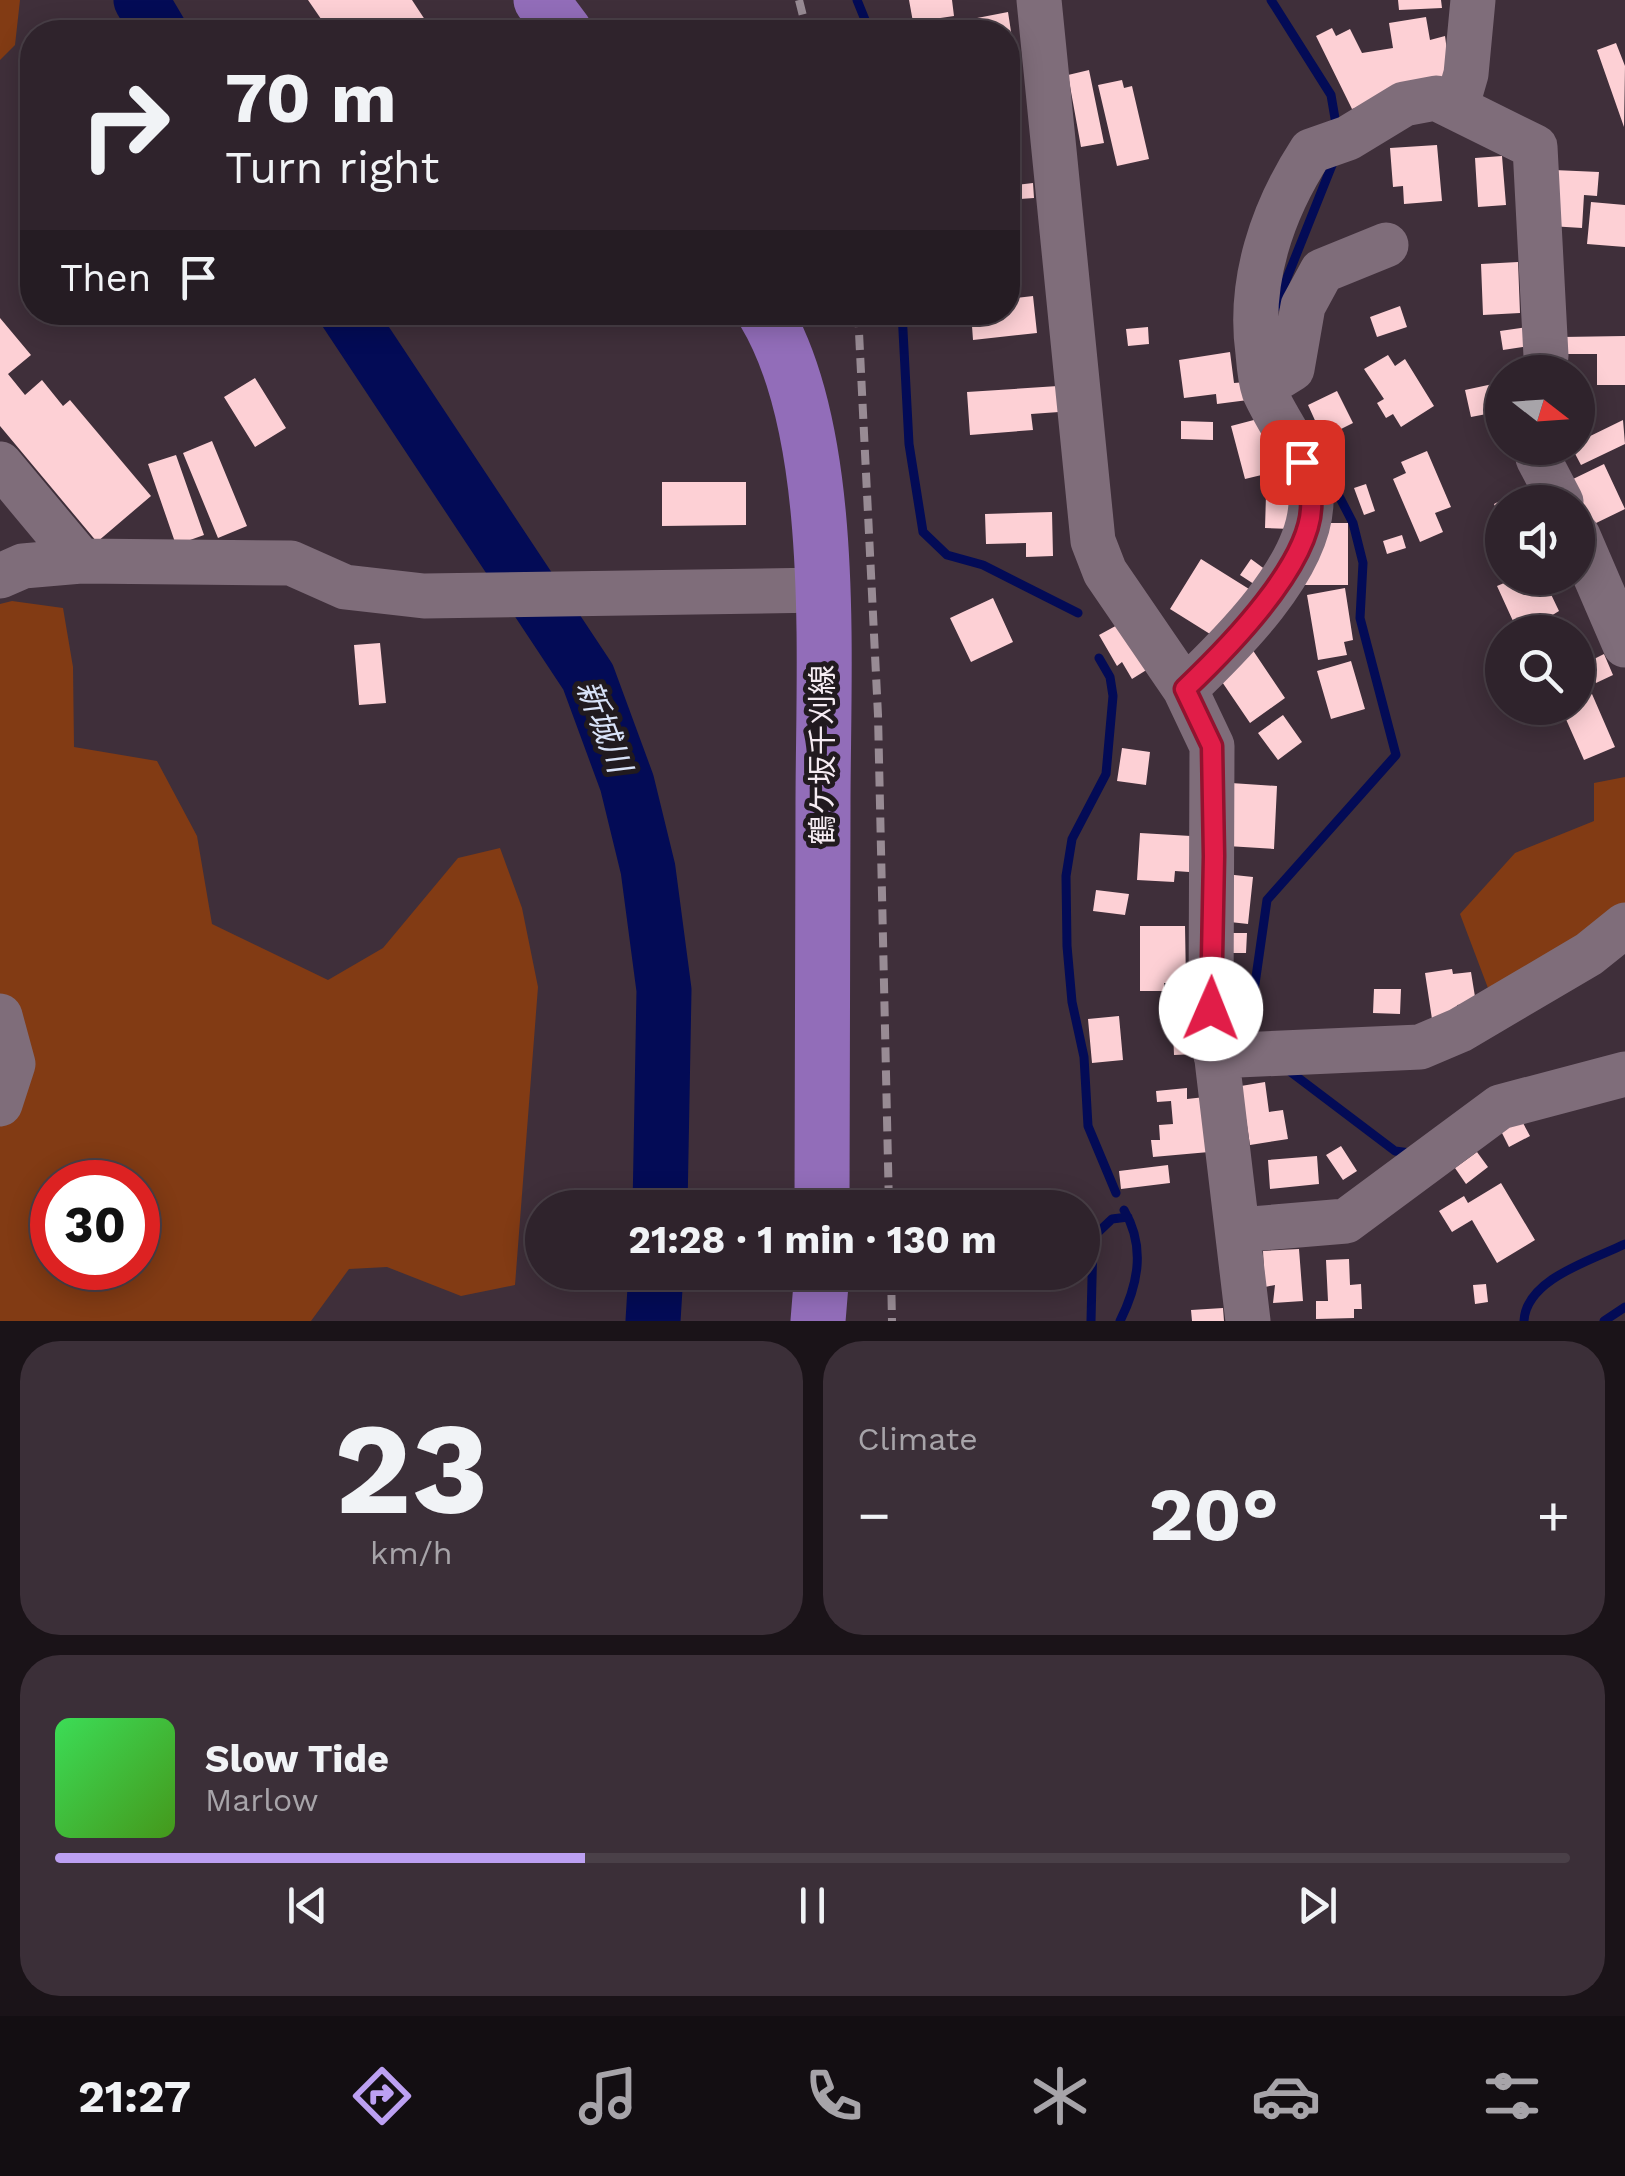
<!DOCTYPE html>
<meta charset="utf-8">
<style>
body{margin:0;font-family:"Work Sans","Noto Sans JP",sans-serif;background:#3b2f38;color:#f1f3f6;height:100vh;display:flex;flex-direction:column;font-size:38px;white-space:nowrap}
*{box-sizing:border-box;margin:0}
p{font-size:32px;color:#a7a4a9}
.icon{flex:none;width:55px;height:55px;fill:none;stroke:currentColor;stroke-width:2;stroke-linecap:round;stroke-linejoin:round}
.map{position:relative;height:1321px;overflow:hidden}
.panel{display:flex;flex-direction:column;gap:20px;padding:20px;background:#1a1318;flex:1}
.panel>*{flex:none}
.top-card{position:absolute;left:20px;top:20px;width:1000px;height:305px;border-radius:40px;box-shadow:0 5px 25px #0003,0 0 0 2px #4a4048;background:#2f232c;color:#f1f3f6;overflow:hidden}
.needle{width:65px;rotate:107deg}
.tools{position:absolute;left:1485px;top:355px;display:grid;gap:20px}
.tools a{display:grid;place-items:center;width:110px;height:110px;border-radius:50%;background:#2f232c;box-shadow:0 5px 25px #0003,0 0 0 2px #4a4048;font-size:50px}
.speed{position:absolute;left:30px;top:1160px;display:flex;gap:20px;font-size:50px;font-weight:700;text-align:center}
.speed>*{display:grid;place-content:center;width:130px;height:130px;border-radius:50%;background:#2f232c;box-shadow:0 5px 25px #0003,0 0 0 2px #4a4048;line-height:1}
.speed .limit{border:15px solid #d22;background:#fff;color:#111}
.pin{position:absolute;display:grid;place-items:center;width:85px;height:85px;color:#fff;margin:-42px;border-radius:20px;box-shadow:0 5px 15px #0006}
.me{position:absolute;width:110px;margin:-55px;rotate:1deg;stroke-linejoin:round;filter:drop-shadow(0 0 8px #0008)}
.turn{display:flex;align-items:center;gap:35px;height:210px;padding:0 40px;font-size:45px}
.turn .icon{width:130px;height:130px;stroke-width:2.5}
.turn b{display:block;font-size:70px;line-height:85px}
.then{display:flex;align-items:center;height:95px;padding:0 40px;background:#0003;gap:20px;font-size:38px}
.big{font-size:75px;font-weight:700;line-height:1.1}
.panel .card{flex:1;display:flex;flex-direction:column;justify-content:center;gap:15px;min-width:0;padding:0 35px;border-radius:40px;background:#3b2f38}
.panel .dial{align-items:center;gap:0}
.dial b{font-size:130px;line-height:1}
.song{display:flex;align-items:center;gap:30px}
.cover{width:120px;height:120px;border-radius:15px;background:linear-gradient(135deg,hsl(130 70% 55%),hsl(100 70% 35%))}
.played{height:10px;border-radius:5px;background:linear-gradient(90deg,#bca0f2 35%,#4a4048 35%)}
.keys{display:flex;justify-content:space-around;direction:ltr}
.heat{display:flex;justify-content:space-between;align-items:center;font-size:55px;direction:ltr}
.panel .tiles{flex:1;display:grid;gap:20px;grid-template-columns:1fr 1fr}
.card:last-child{grid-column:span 2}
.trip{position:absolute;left:525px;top:1190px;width:575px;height:100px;border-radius:50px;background:#2f232c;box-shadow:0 5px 25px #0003,0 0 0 2px #4a4048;font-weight:700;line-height:100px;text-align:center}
.tabs{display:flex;height:160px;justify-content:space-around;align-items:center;background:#130e12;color:#a7a4a9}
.tabs .icon{width:70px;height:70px}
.tabs .current{color:#bca0f2}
.tabs b{font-size:45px;color:#f1f3f6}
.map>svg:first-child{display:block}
.green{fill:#823b14;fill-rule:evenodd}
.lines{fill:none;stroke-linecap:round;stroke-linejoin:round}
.stream{stroke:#030b56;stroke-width:9}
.river{stroke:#030b56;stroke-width:55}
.building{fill:#fdd0d5}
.minor{stroke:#7f6d7a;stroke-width:45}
.major{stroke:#926db9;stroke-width:55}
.rail{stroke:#988b94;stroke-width:8;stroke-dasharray:15 8;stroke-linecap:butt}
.route-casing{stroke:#92132f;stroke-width:25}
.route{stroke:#e11d48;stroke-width:18}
.labels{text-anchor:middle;stroke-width:10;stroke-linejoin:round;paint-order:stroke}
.street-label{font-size:30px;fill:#f5ebf2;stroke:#211a1f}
.water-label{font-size:32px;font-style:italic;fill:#d8e2f8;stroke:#211a1f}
</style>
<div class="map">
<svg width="1625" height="1321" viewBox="0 0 1625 1321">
<rect width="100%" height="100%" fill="#3f2f3a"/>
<path class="green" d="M0,0H20L15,45L0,60Z
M12,601L63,608L73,667L74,747L157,761L197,836L212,924L328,980L383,948L458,858L500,848L522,908L538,987L515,1285L461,1296L387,1267L349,1269L311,1321H0V604ZM52,1182H138V1268H52Z
M1625,777V917L1491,996L1460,914L1515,853L1594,821V783Z"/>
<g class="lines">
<path class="stream" d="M857,0L870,32
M1271,0L1331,95L1337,130
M1275,308L1334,160
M902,312L909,444L923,532L947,555L983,565L1078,613
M1099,658L1110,677L1113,696L1106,774L1072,839L1066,876L1067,946L1072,1002L1084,1057L1088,1126L1116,1193
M1254,1040L1248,1033L1267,900L1396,755L1360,618L1363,563L1353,523L1328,475
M1288,1070L1395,1151L1410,1153
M1091,1321L1093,1237L1112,1219L1128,1217
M1120,1321C1138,1285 1146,1247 1124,1210
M1524,1321C1526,1279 1592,1260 1625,1244
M1604,1321L1625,1307"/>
<path class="river" d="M141,0L160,32
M346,312L588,677L627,783L648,869L664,990L660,1208
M653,1321L656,1272"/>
</g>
<path class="building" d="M308,0H412L433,32H330Z
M909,0H952L954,16L913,22Z
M1398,0H1441L1442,8L1399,10Z
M1008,12L1012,38L1008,39V32H905Z
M1426,17L1430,40L1445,36L1451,80L1352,109L1316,36L1332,28L1336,36L1350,29L1362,53L1393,48L1389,23Z
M1616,43L1625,66L1624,127L1597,50Z
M1089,70L1104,143L1081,147L1068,75Z
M1122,80L1124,88L1132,86L1149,159L1117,166L1098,85Z
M1437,145L1442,201L1404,204L1403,186L1393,187L1390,148Z
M1502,156L1506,205L1478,207L1475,158Z
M1554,170L1599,172L1597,196L1584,195L1582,228L1550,226Z
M1033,183L1034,198L1020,199L1022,221L1008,223V186Z
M1591,202L1625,205V247L1587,244Z
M1518,262L1520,313L1483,315L1481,264Z
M1033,296L1037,333L973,340L971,312H1008V299Z
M1400,306L1407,327L1377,337L1370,317Z
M0,318L31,355L8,374L25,395L42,380L63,406L70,400L151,496L97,542L0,426Z
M1148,327L1149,344L1128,346L1126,329Z
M1527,327L1529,346L1503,350L1500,331Z
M1625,336V385H1597V354H1562V337Z
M1230,352L1234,383L1246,382L1248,400L1217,404L1216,394L1184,398L1179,360Z
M1388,355L1395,366L1405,359L1434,406L1401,427L1393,414L1386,418L1377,403L1384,399L1364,369Z
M255,378L286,428L255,447L224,397Z
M1502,382V411L1471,417L1465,390Z
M1058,386L1059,412L1031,414L1033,430L970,435L967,392Z
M1337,391L1353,423L1323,438L1308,405Z
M1269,416L1283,470L1245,479L1231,426Z
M1623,420L1625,444L1581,465L1572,448H1578V442Z
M1181,421L1213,422V440L1181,439Z
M212,441L247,526L218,538L183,453Z
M1427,451L1451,507L1435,513L1443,532L1420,542L1393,479L1406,473L1401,462Z
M176,455L204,535L176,545L148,464Z
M1604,464L1625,509L1592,525L1571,480Z
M662,482H746V525L662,526Z
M1366,484L1375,511L1364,515L1354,488Z
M1519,491L1525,502H1502V521L1494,504Z
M1266,495L1293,496L1292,529L1265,528Z
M1052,512L1053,556L1026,557V543L986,544L985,514Z
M1313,523H1348V585H1304Z
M1402,535L1406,548L1387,554L1383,541Z
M1201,559L1249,589L1218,639L1170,609Z
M1251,559L1270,573L1260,588L1240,575Z
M1516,578H1555L1558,584L1548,588L1559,611L1525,632H1518L1497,586Z
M1345,588L1353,640L1344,642L1347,655L1318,660L1307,595Z
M993,598L1013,642L971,662L950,618Z
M1121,623L1148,669L1132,679L1122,662L1117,666L1099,635Z
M380,643L386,703L359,705L354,645Z
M1252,649L1285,698L1250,723L1216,673Z
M1604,654L1613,675L1596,683L1588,662Z
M1351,661L1365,709L1331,719L1317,671Z
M1592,694L1615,747L1584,760L1561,708H1578V700Z
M1283,715L1302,742L1278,760L1258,733Z
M1122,748L1150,752L1146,785L1117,781Z
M1231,783L1277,786L1274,849L1227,846Z
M1140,833L1191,836L1189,872L1175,871L1174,882L1137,880Z
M1225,874L1253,877L1248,924L1221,921Z
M1096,890L1129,894L1125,915L1093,911Z
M1140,926H1185L1186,983H1164V991H1140Z
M1227,933H1247L1246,953H1227Z
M1452,969L1453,974L1471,972L1476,1003L1457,1005L1459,1015L1432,1019L1425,973Z
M1374,989H1401L1400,1014L1373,1013Z
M1119,1016L1123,1060L1092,1063L1088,1019Z
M1173,1030H1195L1196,1054L1174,1055Z
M1265,1082L1269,1112L1283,1110L1288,1139L1250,1145L1241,1086Z
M1187,1088V1099L1205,1097L1209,1152L1153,1157L1151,1140H1160L1159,1125L1173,1124L1171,1101L1157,1102L1156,1091Z
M1517,1112L1530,1136L1509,1147L1497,1123Z
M1341,1146L1357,1171L1343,1180L1326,1155Z
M1477,1152L1488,1167L1466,1184L1455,1168Z
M1317,1156L1319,1184L1270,1189L1268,1160Z
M1168,1165L1170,1183L1121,1189L1119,1171Z
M1501,1183L1535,1240L1497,1263L1472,1220L1452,1232L1439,1211L1464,1196L1468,1203Z
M1299,1249L1303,1301L1273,1303L1275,1285L1265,1287L1263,1251Z
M1349,1259L1350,1285L1361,1284L1362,1309H1354V1318L1316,1319V1301H1328L1326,1260Z
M1486,1284L1488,1302L1475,1304L1473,1285Z
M1223,1308L1224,1321H1192L1191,1310Z"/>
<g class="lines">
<path class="minor" d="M1039,0L1093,541L1105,572L1185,689L1212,746L1211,1009L1248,1321
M1457,105L1466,74L1473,0
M1263,387L1292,369L1303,306L1322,271L1386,245
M1538,458L1561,502
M0,464L81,561
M1578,536L1625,645
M0,576L23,566L81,561L291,563L345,587L424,596L823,590
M1185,689C1230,646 1309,569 1311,503C1312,463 1279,426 1264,391C1260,379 1259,365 1258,353C1248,282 1272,211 1311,151L1348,138L1404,104L1436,98L1535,147L1546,356
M0,1016L13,1064L0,1104
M1216,1056L1420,1047L1460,1030L1589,954L1625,925
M1239,1230L1346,1221L1500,1107L1625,1074"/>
<path class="major" d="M541,0L565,32
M764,312C838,434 823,664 823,805C823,939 823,1073 822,1208
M818,1321L822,1272"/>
<path class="rail" d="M799,0L807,32
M858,312L878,715L889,1208
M891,1272L892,1321"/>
</g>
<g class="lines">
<defs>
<path id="route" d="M1211,1009L1214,856L1212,746L1185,689C1226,650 1316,560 1311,500C1309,487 1304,474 1302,462"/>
</defs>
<use href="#route" class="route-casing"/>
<use href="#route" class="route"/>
</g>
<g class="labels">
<g class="street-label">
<text transform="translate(823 755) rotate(-90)" y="10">鶴ケ坂千刈線</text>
</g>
<g class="water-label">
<text transform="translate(604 726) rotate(69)" y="11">新城川</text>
</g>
</g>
</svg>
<div class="tools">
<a><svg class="needle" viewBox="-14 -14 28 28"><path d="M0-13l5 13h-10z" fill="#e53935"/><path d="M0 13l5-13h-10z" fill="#a7a4a9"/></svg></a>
<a><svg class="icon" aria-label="sound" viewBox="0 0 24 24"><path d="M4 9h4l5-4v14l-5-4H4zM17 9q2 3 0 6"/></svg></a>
<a><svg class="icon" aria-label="search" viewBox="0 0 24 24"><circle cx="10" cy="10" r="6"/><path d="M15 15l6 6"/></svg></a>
</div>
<div class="speed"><div class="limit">30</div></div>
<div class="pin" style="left:1302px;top:462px;background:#d93025"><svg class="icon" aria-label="arrive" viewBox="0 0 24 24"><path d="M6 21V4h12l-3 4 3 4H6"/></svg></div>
<svg class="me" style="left:1211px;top:1009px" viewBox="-20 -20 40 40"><circle r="19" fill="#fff"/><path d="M0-13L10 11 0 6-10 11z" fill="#e11d48"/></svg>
<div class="trip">21:28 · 1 min · 130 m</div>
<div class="top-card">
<div class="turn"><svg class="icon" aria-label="right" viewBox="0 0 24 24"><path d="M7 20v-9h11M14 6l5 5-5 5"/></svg><div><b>70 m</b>Turn right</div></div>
<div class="then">Then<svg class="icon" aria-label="arrive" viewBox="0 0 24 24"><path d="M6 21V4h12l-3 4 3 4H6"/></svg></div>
</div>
</div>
<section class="panel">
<div class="tiles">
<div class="card dial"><b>23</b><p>km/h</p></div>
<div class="card"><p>Climate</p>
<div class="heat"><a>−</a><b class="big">20°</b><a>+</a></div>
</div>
<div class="card">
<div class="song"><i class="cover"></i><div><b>Slow Tide</b><p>Marlow</p></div></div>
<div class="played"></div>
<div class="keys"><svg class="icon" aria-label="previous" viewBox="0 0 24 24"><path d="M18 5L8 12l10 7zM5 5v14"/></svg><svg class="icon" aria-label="pause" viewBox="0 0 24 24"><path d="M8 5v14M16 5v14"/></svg><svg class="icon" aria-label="next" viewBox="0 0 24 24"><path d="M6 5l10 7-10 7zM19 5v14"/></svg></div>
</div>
</div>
</section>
<nav class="tabs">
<b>21:27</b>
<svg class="icon current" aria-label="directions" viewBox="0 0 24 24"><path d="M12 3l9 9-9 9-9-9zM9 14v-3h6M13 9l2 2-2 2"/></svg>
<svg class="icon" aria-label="music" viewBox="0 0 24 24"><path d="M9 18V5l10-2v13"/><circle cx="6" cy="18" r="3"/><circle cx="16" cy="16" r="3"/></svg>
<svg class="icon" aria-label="phone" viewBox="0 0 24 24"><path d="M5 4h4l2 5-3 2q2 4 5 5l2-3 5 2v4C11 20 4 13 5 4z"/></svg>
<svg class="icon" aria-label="climate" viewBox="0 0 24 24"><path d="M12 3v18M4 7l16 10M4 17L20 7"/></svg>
<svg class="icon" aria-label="car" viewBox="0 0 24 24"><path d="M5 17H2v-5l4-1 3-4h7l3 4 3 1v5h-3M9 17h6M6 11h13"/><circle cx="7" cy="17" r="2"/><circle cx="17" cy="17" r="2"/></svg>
<svg class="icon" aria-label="filters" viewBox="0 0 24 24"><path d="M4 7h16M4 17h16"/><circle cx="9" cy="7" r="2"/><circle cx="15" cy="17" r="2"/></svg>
</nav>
